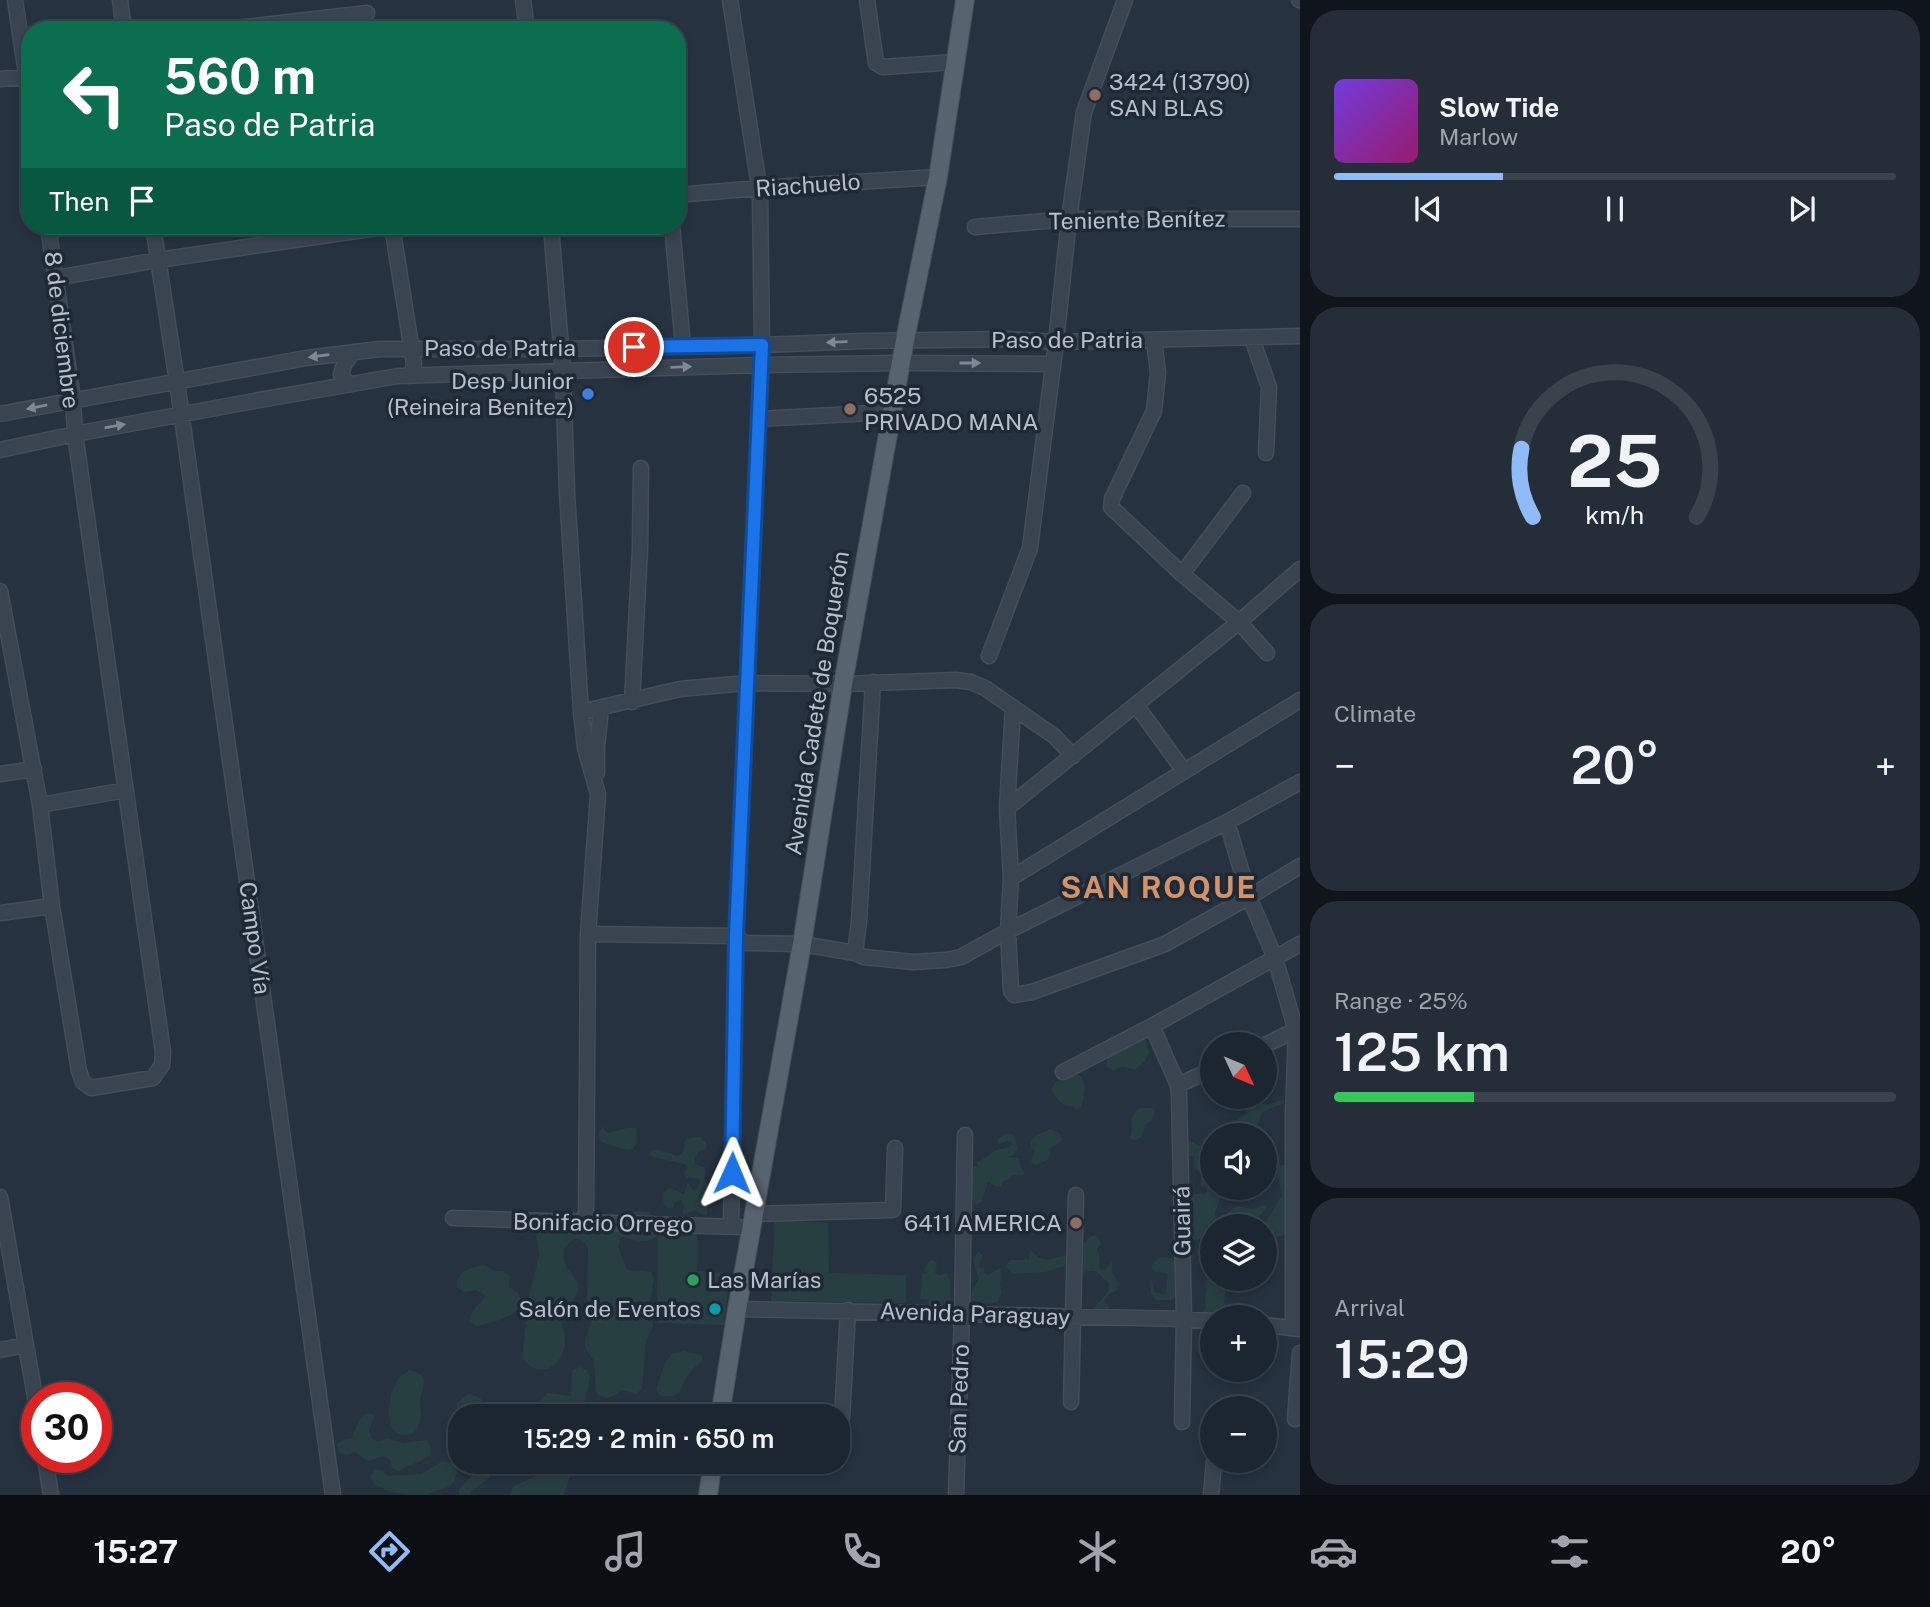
<!DOCTYPE html>
<meta charset="utf-8">
<style>
body{margin:0;font-family:"Public Sans",sans-serif;background:#252e38;color:#f1f3f6;height:100vh;display:flex;flex-direction:column;font-size:26px;white-space:nowrap}
*{box-sizing:border-box;margin:0}
p{font-size:23px;color:#a0a5ab}
.icon{flex:none;width:38px;height:38px;fill:none;stroke:currentColor;stroke-width:2;stroke-linecap:round;stroke-linejoin:round}
.map{position:relative;flex:1;overflow:hidden}
.side{display:flex;flex-direction:column;gap:10px;padding:10px;background:#0f151a;width:630px}
.side>*{flex:none}
.banner{position:absolute;left:21px;top:21px;width:665px;height:214px;border-radius:28px;box-shadow:0 4px 10px #0003,0 0 0 2px #3a434c;background:#0b6e4f;color:#fff;overflow:hidden}
.needle{width:46px;rotate:134deg}
.buttons{position:absolute;left:1200px;top:1032px;display:grid;gap:14px}
.buttons a{display:grid;place-items:center;width:77px;height:77px;border-radius:50%;background:#1c2630;box-shadow:0 4px 10px #0003,0 0 0 2px #3a434c;font-size:35px}
.speed{position:absolute;left:21px;top:1382px;display:flex;gap:14px;font-size:35px;font-weight:700;text-align:center}
.speed>*{display:grid;place-content:center;width:91px;height:91px;border-radius:50%;background:#1c2630;box-shadow:0 4px 10px #0003,0 0 0 2px #3a434c;line-height:1}
.speed .limit{border:10px solid #d22;background:#fff;color:#111}
.pin{position:absolute;display:grid;place-items:center;width:60px;height:60px;color:#fff;margin:-30px;border:4px solid #fff;border-radius:50%;box-shadow:0 2px 7px #0007}
.me{position:absolute;width:77px;margin:-38px;rotate:1deg;stroke-linejoin:round;filter:drop-shadow(0 0 5px #0008)}
.turn{display:flex;align-items:center;gap:24px;height:147px;padding:0 28px;font-size:32px}
.turn .icon{width:91px;height:91px;stroke-width:2.5}
.turn b{display:block;font-size:49px;line-height:60px}
.then{display:flex;align-items:center;height:66px;padding:0 28px;background:#0003;gap:14px;font-size:26px}
.big{font-size:52px;font-weight:600;line-height:1.1}
.side .tile{flex:1;display:flex;flex-direction:column;justify-content:center;gap:10px;min-width:0;padding:0 24px;border-radius:28px;background:#252e38}
.side .dial{align-items:center;gap:0}
.dial svg{height:182px;overflow:visible;fill:none;stroke:#3a434c;stroke-width:7;stroke-linecap:round;text-anchor:middle}
.dial text{fill:#f1f3f6;stroke:none}
.song{display:flex;align-items:center;gap:21px}
.cover{width:84px;height:84px;border-radius:10px;background:linear-gradient(135deg,hsl(260 70% 55%),hsl(320 70% 35%))}
.played{height:7px;border-radius:4px;background:linear-gradient(90deg,#90bbf6 30%,#3a434c 30%)}
.keys{display:flex;justify-content:space-around;direction:ltr}
.heat{display:flex;justify-content:space-between;align-items:center;font-size:38px;direction:ltr}
.charge{height:10px;border-radius:5px;background:linear-gradient(90deg,#34c759 25%,#3a434c 0)}
.trip{position:absolute;left:448px;top:1404px;width:402px;height:70px;border-radius:28px;background:#1c2630;box-shadow:0 4px 10px #0003,0 0 0 2px #3a434c;font-weight:600;line-height:70px;text-align:center}
.menu{display:flex;height:112px;justify-content:space-around;align-items:center;background:#0b0f13;color:#a0a5ab}
.menu .icon{width:49px;height:49px}
.menu .active{color:#90bbf6}
.menu b{font-size:32px;color:#f1f3f6}
main{display:flex;flex:1;min-height:0}
.map>svg:first-child{display:block}
.green{fill:#283f41}
.lines{fill:none;stroke-linecap:round;stroke-linejoin:round}
.minor-casing{stroke:#444d59;stroke-width:17}
.major-casing{stroke:#444d59;stroke-width:20}
.minor{stroke:#3a4450;stroke-width:14}
.major{stroke:#586370;stroke-width:18}
.oneway{fill:#7f8893}
.route-casing{stroke:#114b97;stroke-width:18}
.route{stroke:#1a73e8;stroke-width:12}
.education-dot{fill:#8d6e63;stroke:#1f2935;stroke-width:2.5}
.shop-dot{fill:#3f7fe0;stroke:#1f2935;stroke-width:2.5}
.leisure-dot{fill:#2e9e5b;stroke:#1f2935;stroke-width:2.5}
.culture-dot{fill:#0f9aa8;stroke:#1f2935;stroke-width:2.5}
.labels{text-anchor:middle;stroke-width:7;stroke-linejoin:round;paint-order:stroke}
.poi-label{font-size:23px;fill:#b7bfca;stroke:#1f2935;text-anchor:start}
.street-label{font-size:23px;fill:#b7bfca;stroke:#1f2935}
.district-label{font-size:30px;font-weight:bold;letter-spacing:2px;fill:#d39369;stroke:#1f2935}
</style>
<main>
<div class="map">
<svg width="1300" height="1495" viewBox="0 0 1300 1495">
<rect width="100%" height="100%" fill="#263240"/>
<path class="green" d="M1142,1039L1146,1041L1149,1053L1145,1061L1135,1070C1127,1068 1120,1063 1114,1071L1107,1067V1058L1115,1049Z
M1073,1074L1081,1076C1088,1088 1083,1094 1082,1106L1078,1110L1073,1106C1062,1108 1056,1098 1051,1089L1056,1082Z
M1248,1097H1256C1266,1109 1269,1104 1282,1100L1284,1103C1278,1106 1268,1109 1263,1112C1259,1116 1260,1122 1256,1127C1244,1137 1227,1136 1213,1136V1140L1211,1135L1214,1132H1231L1236,1121L1246,1113V1101Z
M1140,1108H1153L1155,1111L1151,1121L1144,1126C1143,1135 1142,1140 1133,1140L1130,1137C1135,1124 1126,1119 1140,1108Z
M602,1126L607,1133L627,1128H636C638,1143 638,1154 619,1148C607,1143 593,1145 602,1126Z
M1050,1129L1059,1133L1063,1140L1051,1148C1050,1162 1046,1160 1036,1165L1031,1162L1035,1150L1030,1147C1030,1136 1041,1134 1050,1129Z
M1006,1133L1014,1135L1017,1149L1013,1155L1006,1157L1019,1158L1021,1168L1025,1173L1023,1176L1013,1175L1009,1179L1002,1182L1001,1186L997,1187L988,1182L981,1202L976,1205L973,1202L971,1194H967L970,1166H978L977,1163L996,1150L1010,1147L1012,1144L1010,1140L999,1144L997,1140Z
M699,1137L702,1138L707,1145L706,1149L698,1152L694,1161L695,1164L703,1167L705,1170L704,1179L708,1186L715,1183V1175L722,1173L730,1176L728,1190H712L708,1198L707,1214L703,1215L695,1210L684,1215L682,1211L684,1207L681,1200L676,1201L672,1208H668L663,1202L664,1193L670,1188L684,1194L688,1183L693,1190L697,1189L700,1182L699,1179L686,1177L684,1173L688,1167L685,1164L653,1157L650,1154L651,1151L655,1149L678,1156L684,1150V1142L687,1139Z
M1188,1140L1206,1149L1213,1171V1188H1224L1215,1212L1216,1220H1212L1209,1223L1210,1235L1191,1242L1189,1227L1183,1213L1192,1206L1190,1198L1192,1194H1204L1207,1191L1205,1188L1201,1186C1199,1181 1203,1176 1201,1171H1197L1194,1168V1156H1182L1184,1141Z
M1281,1165H1285L1288,1168L1289,1232L1281,1236L1265,1238V1227H1253L1250,1223L1234,1220L1226,1225L1222,1224L1220,1220C1222,1216 1233,1209 1237,1206L1253,1209L1264,1205L1267,1208L1256,1220L1263,1223L1266,1222L1282,1195L1277,1171L1278,1167Z
M573,1210L597,1219L612,1214L629,1216L635,1211L649,1212L661,1223L697,1228V1271L730,1273L724,1325L657,1323L658,1236C647,1244 636,1241 623,1237L620,1239L618,1247L627,1270L651,1272L654,1279L650,1302L653,1326L646,1340L642,1388L637,1394L622,1390C612,1397 606,1402 596,1393L594,1361L585,1347V1339L591,1323L587,1299L588,1248L583,1241L575,1238L564,1248C564,1253 563,1260 565,1264C567,1271 576,1276 578,1283C581,1296 565,1307 562,1318C561,1327 567,1337 565,1345C560,1370 538,1379 522,1358L529,1297L539,1256L536,1232L530,1226L533,1218Z
M775,1220L828,1223L829,1273L906,1275V1303L771,1301Z
M1095,1235L1101,1242L1097,1250C1102,1256 1097,1262 1100,1269L1104,1270L1112,1262V1273L1119,1283L1116,1291L1109,1294L1104,1301L1109,1306V1311L1092,1310L1108,1292L1109,1284C1097,1272 1097,1267 1080,1274L1076,1251L1091,1236Z
M1031,1250C1043,1265 1051,1258 1067,1255L1068,1259L1064,1266L1045,1272L1013,1274L1005,1266L1010,1260H1022L1026,1259L1029,1260V1253Z
M978,1252L983,1255L979,1267L984,1268V1273L988,1275L1000,1268L1001,1269L1000,1285L1002,1291L999,1301C989,1306 981,1304 971,1300L972,1291L979,1278C975,1268 971,1260 978,1252Z
M1213,1255V1279H1226L1224,1303L1226,1306L1238,1307L1232,1312L1233,1316L1232,1318L1201,1316L1202,1312L1207,1305H1205L1208,1256Z
M1162,1257L1171,1258L1181,1267L1178,1294L1172,1300H1156L1151,1293V1278L1155,1292L1165,1295L1168,1276L1167,1273L1156,1272L1152,1269V1265L1156,1260Z
M932,1260L937,1263L935,1273L939,1275L948,1273L947,1275L950,1281V1296L952,1302L940,1311L930,1307L927,1299H920L922,1274L928,1273L924,1271L928,1262Z
M484,1265L495,1271H503L510,1276L509,1287L519,1294C520,1298 521,1302 520,1306C516,1317 487,1324 477,1326L469,1322C470,1312 478,1304 485,1298L484,1294L476,1290L464,1292L457,1287C457,1270 470,1268 484,1265Z
M685,1351L701,1355L703,1359C701,1362 698,1364 695,1367C687,1374 683,1383 680,1392L673,1396H661L656,1390L665,1363L673,1353Z
M579,1367L587,1370L590,1378L583,1408L589,1414L605,1408L613,1409L615,1416H510L512,1413L536,1406L547,1393L571,1396L572,1371Z
M409,1370C431,1375 423,1385 420,1401C419,1406 422,1412 421,1418C421,1423 416,1429 414,1433C382,1445 386,1398 397,1381C399,1377 406,1373 409,1370Z
M469,1393L483,1400L484,1408L479,1416H460V1429L457,1427V1403Z
M367,1413L375,1415L369,1431L372,1439L379,1441L387,1438L403,1443L427,1440L431,1447L430,1455C421,1462 409,1465 399,1471L392,1468L390,1460L384,1456L368,1461L355,1452L347,1455L339,1453L337,1444L343,1440L351,1439L361,1417Z
M443,1461L458,1464L455,1480L450,1486L427,1495H409L388,1491L374,1484L370,1477L374,1469L383,1470L388,1476L421,1474Z
M466,1461H484L492,1471L489,1478L471,1492V1495H459V1489L476,1472L469,1471L464,1465Z
M560,1461H576C574,1473 566,1483 564,1495H510L513,1486L551,1470Z"/>
<g class="lines">
<defs>
<path id="minor" d="M15,0L30,100
M120,0L124,30
M523,0L527,30
M730,0L760,193L762,345L736,936L731,1226
M867,0L876,63L883,67L955,62
M1299,0H1300
M220,30L367,13
M0,79L26,77
M677,195L759,188L938,177
M153,226L177,382L333,1495
M392,226L414,364L413,370L408,376
M551,226L563,371L567,493L581,712L585,748L598,794L588,934L586,1222
M672,226L683,346
M975,227L1069,219H1300
M56,278L158,260L391,226
M1252,339L1269,387L1266,453
M1154,340L1158,373L1154,411L1112,499L1111,507L1182,574L1239,622L1267,653
M348,384L341,375C343,364 347,359 354,352
M0,414L306,358L380,349H561L762,345L863,341L1006,339L1056,342L1300,336
M759,419L892,412
M0,450L75,434L254,401L398,376L761,365L901,363L1052,364
M1182,574L1243,493
M0,591L40,805L52,906L79,1071L83,1082L91,1088L153,1078L162,1065L163,1052L75,434L73,400L48,226
M989,656L1030,548L1056,342L1069,219L1084,112L1125,0
M632,702L640,548L641,468
M1136,705L1184,771
M1013,707L1007,808L1011,878L1008,931L1011,991L1014,995L1032,992L1165,944L1249,897L1300,866
M581,712L680,689L747,683L843,684L956,680L971,682L985,688L1054,736L1073,756
M597,773V747L601,708
M0,774L34,769
M40,805L126,790
M1007,808L1239,622L1300,569
M1227,822L1249,897L1275,958L1296,1031L1293,1114V1327
M1011,878L1300,700
M0,913L52,906
M588,934L736,936L745,943L802,944L855,953L864,957L913,962L946,960L961,957L1008,931L1227,822L1300,782
M855,953L859,922L873,682
M1152,1026L1178,1085L1179,1095L1184,1319L1182,1422
M1265,1045L1300,1028
M1063,1072L1152,1026L1300,944
M1178,1085L1213,1069
M0,1197L37,1408
M755,1214L893,1210L895,1148
M453,1218L739,1227
M737,1309L1184,1319L1213,1321
M1265,1325L1300,1329
M0,1350L26,1345
M1071,1402L1076,1195
M842,1418L848,1310
M1295,1419L1300,1353
M45,1458L51,1495
M956,1495L962,1314L965,1135
M1211,1495L1214,1461"/>
<path id="major" d="M720,1416L737,1309L802,944L843,684L905,340L938,177L965,0
M708,1495L713,1461"/>
</defs>
<use href="#minor" class="minor-casing"/>
<use href="#major" class="major-casing"/>
<use href="#minor" class="minor"/>
<use href="#major" class="major"/>
</g>
<defs><path id="oneway-solid" d="M-6-.8H1V-3.2L6.5 0L1 3.2V.8H-6Z" transform="scale(1.75)"/></defs>
<g class="oneway">
<use href="#oneway-solid" transform="translate(837 342) rotate(178)"/>
<use href="#oneway-solid" transform="translate(319 356) rotate(173)"/>
<use href="#oneway-solid" transform="translate(970 363)"/>
<use href="#oneway-solid" transform="translate(681 367) rotate(-2)"/>
<use href="#oneway-solid" transform="translate(37 407) rotate(169)"/>
<use href="#oneway-solid" transform="translate(115 426) rotate(-10)"/>
</g>
<g class="lines">
<defs>
<path id="route" d="M634,347L762,345L736,936L732,1173"/>
</defs>
<use href="#route" class="route-casing"/>
<use href="#route" class="route"/>
</g>
<g class="education-dot">
<circle cx="1095" cy="95" r="7"/>
<circle cx="850" cy="409" r="7"/>
<circle cx="1076" cy="1223" r="7"/>
</g>
<circle class="shop-dot" cx="588" cy="394" r="7"/>
<circle class="leisure-dot" cx="693" cy="1280" r="7"/>
<circle class="culture-dot" cx="715" cy="1309" r="7"/>
<g class="labels">
<g class="poi-label">
<text x="1109" y="90">3424 (13790)<tspan x="1109" dy="26">SAN BLAS</tspan></text>
<text x="574" y="389" text-anchor="end">Desp Junior<tspan x="574" dy="26">(Reineira Benitez)</tspan></text>
<text x="864" y="404">6525<tspan x="864" dy="26">PRIVADO MANA</tspan></text>
<text x="1062" y="1231" text-anchor="end">6411 AMERICA</text>
<text x="707" y="1288">Las Marías</text>
<text x="701" y="1317" text-anchor="end">Salón de Eventos</text>
</g>
<g class="street-label">
<text transform="translate(808 185) rotate(-4)" y="8">Riachuelo</text>
<text transform="translate(1137 220) rotate(-1)" y="8">Teniente Benítez</text>
<text transform="translate(62 330) rotate(83)" y="8">8 de diciembre</text>
<text x="1067" y="348">Paso de Patria</text>
<text x="500" y="356">Paso de Patria</text>
<text transform="translate(817 703) rotate(-81)" y="8">Avenida Cadete de Boquerón</text>
<text transform="translate(255 938) rotate(82)" y="8">Campo Vía</text>
<text transform="translate(1182 1221) rotate(-91)" y="8">Guairá</text>
<text transform="translate(603 1223) rotate(1)" y="8">Bonifacio Orrego</text>
<text transform="translate(975 1314) rotate(2)" y="8">Avenida Paraguay</text>
<text transform="translate(959 1399) rotate(-88)" y="8">San Pedro</text>
</g>
<g class="district-label">
<text x="1159" y="898">SAN ROQUE</text>
</g>
</g>
</svg>
<div class="buttons">
<a><svg class="needle" viewBox="-14 -14 28 28"><path d="M0-13l5 13h-10z" fill="#e53935"/><path d="M0 13l5-13h-10z" fill="#a0a5ab"/></svg></a>
<a><svg class="icon" aria-label="sound" viewBox="0 0 24 24"><path d="M4 9h4l5-4v14l-5-4H4zM17 9q2 3 0 6"/></svg></a>
<a><svg class="icon" aria-label="layers" viewBox="0 0 24 24"><path d="M12 4l9 5-9 5-9-5zM3 14l9 5 9-5"/></svg></a>
<a>+</a>
<a>−</a>
</div>
<div class="speed"><div class="limit">30</div></div>
<div class="pin" style="left:634px;top:347px;background:#d93025"><svg class="icon" aria-label="arrive" viewBox="0 0 24 24"><path d="M6 21V4h12l-3 4 3 4H6"/></svg></div>
<svg class="me" style="left:732px;top:1173px" viewBox="-20 -20 40 40"><path d="M0-17L14 15 0 8-14 15z" fill="#1a73e8" stroke="#fff" stroke-width="4"/></svg>
<div class="trip">15:29 · 2 min · 650 m</div>
<div class="banner">
<div class="turn"><svg class="icon" aria-label="left" viewBox="0 0 24 24"><path d="M17 20v-9H6M10 6l-5 5 5 5"/></svg><div><b>560 m</b>Paso de Patria</div></div>
<div class="then">Then<svg class="icon" aria-label="arrive" viewBox="0 0 24 24"><path d="M6 21V4h12l-3 4 3 4H6"/></svg></div>
</div>
</div>
<section class="side">
<div class="tile">
<div class="song"><i class="cover"></i><div><b>Slow Tide</b><p>Marlow</p></div></div>
<div class="played"></div>
<div class="keys"><svg class="icon" aria-label="previous" viewBox="0 0 24 24"><path d="M18 5L8 12l10 7zM5 5v14"/></svg><svg class="icon" aria-label="pause" viewBox="0 0 24 24"><path d="M8 5v14M16 5v14"/></svg><svg class="icon" aria-label="next" viewBox="0 0 24 24"><path d="M6 5l10 7-10 7zM19 5v14"/></svg></div>
</div>
<div class="tile dial"><svg viewBox="0 0 100 80">
<path d="M14 69A42 42 0 1 1 86 69"/>
<path d="M14 69A42 42 0 0 1 9 39" stroke="#90bbf6"/>
<text x="50" y="56" font-size="32" font-weight="700">25</text>
<text x="50" y="72" font-size="11">km/h</text>
</svg></div>
<div class="tile"><p>Climate</p>
<div class="heat"><a>−</a><b class="big">20°</b><a>+</a></div>
</div>
<div class="tile"><p>Range · 25%</p><b class="big">125 km</b><div class="charge"></div></div>
<div class="tile"><p>Arrival</p><b class="big">15:29</b></div>
</section>
</main>
<nav class="menu">
<b>15:27</b>
<svg class="icon active" aria-label="directions" viewBox="0 0 24 24"><path d="M12 3l9 9-9 9-9-9zM9 14v-3h6M13 9l2 2-2 2"/></svg>
<svg class="icon" aria-label="music" viewBox="0 0 24 24"><path d="M9 18V5l10-2v13"/><circle cx="6" cy="18" r="3"/><circle cx="16" cy="16" r="3"/></svg>
<svg class="icon" aria-label="phone" viewBox="0 0 24 24"><path d="M5 4h4l2 5-3 2q2 4 5 5l2-3 5 2v4C11 20 4 13 5 4z"/></svg>
<svg class="icon" aria-label="climate" viewBox="0 0 24 24"><path d="M12 3v18M4 7l16 10M4 17L20 7"/></svg>
<svg class="icon" aria-label="car" viewBox="0 0 24 24"><path d="M5 17H2v-5l4-1 3-4h7l3 4 3 1v5h-3M9 17h6M6 11h13"/><circle cx="7" cy="17" r="2"/><circle cx="17" cy="17" r="2"/></svg>
<svg class="icon" aria-label="filters" viewBox="0 0 24 24"><path d="M4 7h16M4 17h16"/><circle cx="9" cy="7" r="2"/><circle cx="15" cy="17" r="2"/></svg>
<b>20°</b>
</nav>
